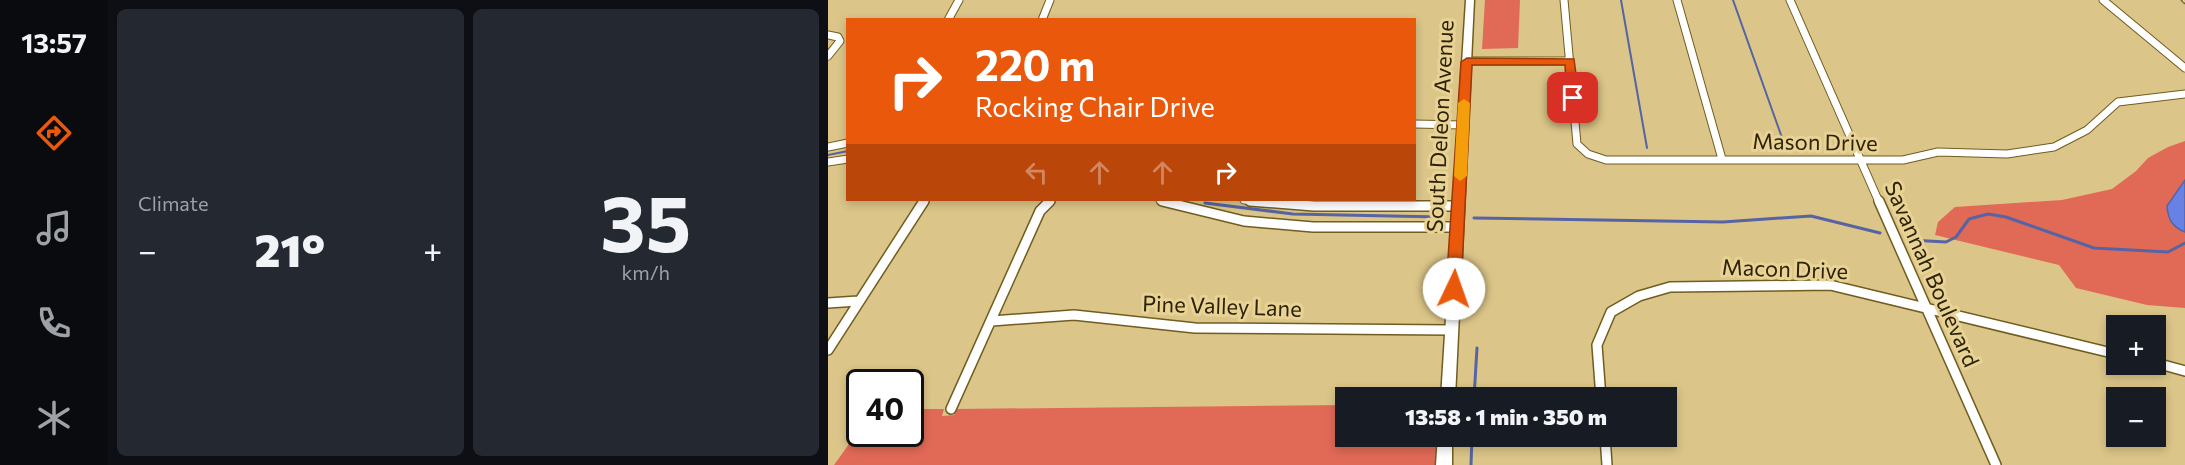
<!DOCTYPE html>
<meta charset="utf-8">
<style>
body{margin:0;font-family:Commissioner,sans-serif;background:#242831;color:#f1f3f6;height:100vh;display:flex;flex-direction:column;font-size:22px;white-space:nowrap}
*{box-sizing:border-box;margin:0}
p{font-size:20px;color:#9ea1a6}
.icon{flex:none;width:33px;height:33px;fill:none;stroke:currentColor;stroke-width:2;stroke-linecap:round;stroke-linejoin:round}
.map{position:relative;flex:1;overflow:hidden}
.sheet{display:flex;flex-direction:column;gap:9px;padding:9px;background:#0d0f14;width:720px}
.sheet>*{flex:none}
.banner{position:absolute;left:18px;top:18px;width:570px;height:183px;border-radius:0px;box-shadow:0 3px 9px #0003;background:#ea580c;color:#fff;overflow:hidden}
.controls{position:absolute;left:1278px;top:315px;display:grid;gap:12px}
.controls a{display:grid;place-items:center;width:60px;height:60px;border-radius:0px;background:#171b24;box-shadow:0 3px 9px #0003;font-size:30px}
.speed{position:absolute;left:18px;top:369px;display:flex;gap:12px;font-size:30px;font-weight:700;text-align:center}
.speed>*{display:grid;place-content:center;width:78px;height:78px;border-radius:50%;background:#171b24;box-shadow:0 3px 9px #0003;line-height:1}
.speed .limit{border:3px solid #111;border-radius:9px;background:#fff;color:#111}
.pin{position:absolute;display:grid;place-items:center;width:51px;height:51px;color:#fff;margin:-26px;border-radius:12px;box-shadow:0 3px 9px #0006}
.me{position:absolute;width:66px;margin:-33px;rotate:3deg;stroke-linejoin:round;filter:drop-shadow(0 0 4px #0008)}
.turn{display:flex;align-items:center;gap:21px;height:126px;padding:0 30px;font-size:27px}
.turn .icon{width:78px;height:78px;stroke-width:2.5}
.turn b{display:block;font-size:42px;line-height:51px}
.lanes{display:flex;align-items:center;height:57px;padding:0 30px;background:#0003;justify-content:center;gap:30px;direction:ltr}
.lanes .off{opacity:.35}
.big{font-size:45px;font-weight:800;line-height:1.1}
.sheet .tile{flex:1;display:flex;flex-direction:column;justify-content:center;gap:9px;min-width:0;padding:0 21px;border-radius:9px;background:#242831}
.sheet .dial{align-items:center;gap:0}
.dial b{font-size:78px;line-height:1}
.heat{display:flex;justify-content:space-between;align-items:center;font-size:33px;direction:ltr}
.sheet .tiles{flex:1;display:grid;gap:9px;grid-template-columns:repeat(2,1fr)}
.trip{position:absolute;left:507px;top:387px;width:342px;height:60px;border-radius:0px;background:#171b24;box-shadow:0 3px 9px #0003;font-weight:800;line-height:60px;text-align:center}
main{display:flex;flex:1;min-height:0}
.tab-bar{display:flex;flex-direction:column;width:108px;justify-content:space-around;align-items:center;background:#090b0e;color:#9ea1a6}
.tab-bar .icon{width:42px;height:42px}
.tab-bar .active{color:#ea580c}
.tab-bar b{font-size:27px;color:#f1f3f6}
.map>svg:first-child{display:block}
.forest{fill:#e16a57}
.water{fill:#6881e5;stroke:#5664a3;stroke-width:1.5}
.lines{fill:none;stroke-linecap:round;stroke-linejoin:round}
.stream-far1{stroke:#5664a3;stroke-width:2}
.stream{stroke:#5664a3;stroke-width:3}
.street-far1-casing{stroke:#705d1f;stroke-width:9}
.street-casing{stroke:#705d1f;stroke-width:12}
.secondary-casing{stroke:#705d1f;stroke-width:3}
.street-far1{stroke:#fff;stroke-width:7}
.street{stroke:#fff;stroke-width:9}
.secondary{fill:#fff;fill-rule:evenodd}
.rail-casing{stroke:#6f613a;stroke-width:4.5}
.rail{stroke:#e8d294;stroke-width:2;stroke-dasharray:8;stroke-linecap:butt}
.route{fill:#ea580c;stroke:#983908;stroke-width:1.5}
.slow{fill:#f59e0b}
.labels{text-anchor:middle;stroke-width:6;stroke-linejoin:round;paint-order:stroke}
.street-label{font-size:22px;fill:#2b2209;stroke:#e8d294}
</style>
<main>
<nav class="tab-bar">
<b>13:57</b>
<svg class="icon active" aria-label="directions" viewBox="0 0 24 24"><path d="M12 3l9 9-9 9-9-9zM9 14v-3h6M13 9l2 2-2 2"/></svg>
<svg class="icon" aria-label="music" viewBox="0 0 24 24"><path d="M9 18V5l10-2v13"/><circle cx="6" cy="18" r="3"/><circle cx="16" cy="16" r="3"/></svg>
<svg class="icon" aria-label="phone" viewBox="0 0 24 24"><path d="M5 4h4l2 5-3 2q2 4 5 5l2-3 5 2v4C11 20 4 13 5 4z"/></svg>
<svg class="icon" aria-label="climate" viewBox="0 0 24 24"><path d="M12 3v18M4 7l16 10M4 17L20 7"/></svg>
</nav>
<section class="sheet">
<div class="tiles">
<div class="tile"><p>Climate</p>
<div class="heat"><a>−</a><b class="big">21°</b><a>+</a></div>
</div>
<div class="tile dial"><b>35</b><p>km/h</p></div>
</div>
</section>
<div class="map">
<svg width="1357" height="465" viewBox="0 0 1357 465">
<rect width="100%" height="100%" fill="#dbc588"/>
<path class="forest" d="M657,0H692L690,48L654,49Z
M1357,141V180L1339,206C1340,219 1344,227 1357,232V308L1319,305L1248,288L1231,265L1107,235L1110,222L1127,207L1234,200L1284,189L1308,171L1320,158L1340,147Z
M517,405L518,436L611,437L609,465H6L31,430L32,434H82L83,409H116L114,416L126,415L129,409Z"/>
<path class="water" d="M1357,180V232C1344,227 1340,219 1339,206Z"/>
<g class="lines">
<path class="stream-far1" d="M793,0L819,148
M905,0L958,149
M0,155L20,151"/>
<path class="stream" d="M377,203L465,214L613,217
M646,218L895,222L983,216L1052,233
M1082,240L1118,242L1128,237L1141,219L1160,214L1178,217L1266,248L1340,252L1357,243
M646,398L649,348
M643,465L644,436"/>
<defs>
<path id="street-far1" d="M736,0L749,144L760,154L778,160H1075L1110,152L1179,154L1226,147L1259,130L1290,102L1357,94
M849,0L894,159
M962,0L1051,202
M1275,0L1357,68
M120,20L131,0
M214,20L222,0
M0,35L10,37L12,41L0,56
M639,61H742
M586,124L635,125
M0,147L20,143
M0,162L20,159
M332,200L340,202
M416,200L440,202
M95,202L96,200
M220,202L222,200"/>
<path id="street" d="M334,201L416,221L485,227H629
M422,201L486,206H631
M1051,201L1168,465
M0,303L30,301
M164,321L246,315L367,328L623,330
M0,350L96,201
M1328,363L1357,371
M773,398L769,345L783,312L811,296L842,287L1002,285L1288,354
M123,409L212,211L222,201
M777,436L779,465"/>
<path id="secondary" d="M638,0H646L627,398H613Z
M610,436H624V465H608Z"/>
</defs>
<use href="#street-far1" class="street-far1-casing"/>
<use href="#street" class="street-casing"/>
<use href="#secondary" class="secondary-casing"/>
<use href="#street-far1" class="street-far1"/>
<use href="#street" class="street"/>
<use href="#secondary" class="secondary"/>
<defs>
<path id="rail" d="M1355,0L1357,2"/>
</defs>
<use href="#rail" class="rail-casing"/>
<use href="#rail" class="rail"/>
</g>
<path class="route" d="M639,58L746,59L751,98L745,102L739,98L737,65H644L633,289L631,293H621L618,289L633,62Z"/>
<path class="slow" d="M636,99L642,103L639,176L632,181L626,176L630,103Z"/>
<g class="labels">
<g class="street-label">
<text transform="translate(612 126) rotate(-87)" y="8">South Deleon Avenue</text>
<text transform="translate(987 142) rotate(1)" y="8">Mason Drive</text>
<text transform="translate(957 269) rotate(2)" y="8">Macon Drive</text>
<text transform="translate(1104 274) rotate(66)" y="8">Savannah Boulevard</text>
<text transform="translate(394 306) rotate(2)" y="8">Pine Valley Lane</text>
</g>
</g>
</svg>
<div class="controls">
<a>+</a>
<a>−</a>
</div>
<div class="speed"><div class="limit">40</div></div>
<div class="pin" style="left:745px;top:98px;background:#d93025"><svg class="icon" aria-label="arrive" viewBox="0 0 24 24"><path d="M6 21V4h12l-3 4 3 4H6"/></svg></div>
<svg class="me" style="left:626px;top:289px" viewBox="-20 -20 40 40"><circle r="19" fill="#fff"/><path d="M0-13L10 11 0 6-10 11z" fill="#ea580c"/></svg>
<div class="trip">13:58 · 1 min · 350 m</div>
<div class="banner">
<div class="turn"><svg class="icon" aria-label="right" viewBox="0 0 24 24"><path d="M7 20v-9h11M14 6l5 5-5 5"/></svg><div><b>220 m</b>Rocking Chair Drive</div></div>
<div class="lanes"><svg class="icon off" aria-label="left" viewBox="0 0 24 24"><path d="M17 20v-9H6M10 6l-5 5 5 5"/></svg><svg class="icon off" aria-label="ahead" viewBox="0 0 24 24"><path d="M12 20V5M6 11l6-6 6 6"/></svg><svg class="icon off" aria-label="ahead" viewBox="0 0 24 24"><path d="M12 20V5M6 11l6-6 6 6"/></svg><svg class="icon" aria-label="right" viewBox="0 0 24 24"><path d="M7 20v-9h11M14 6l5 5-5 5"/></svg></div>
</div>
</div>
</main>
